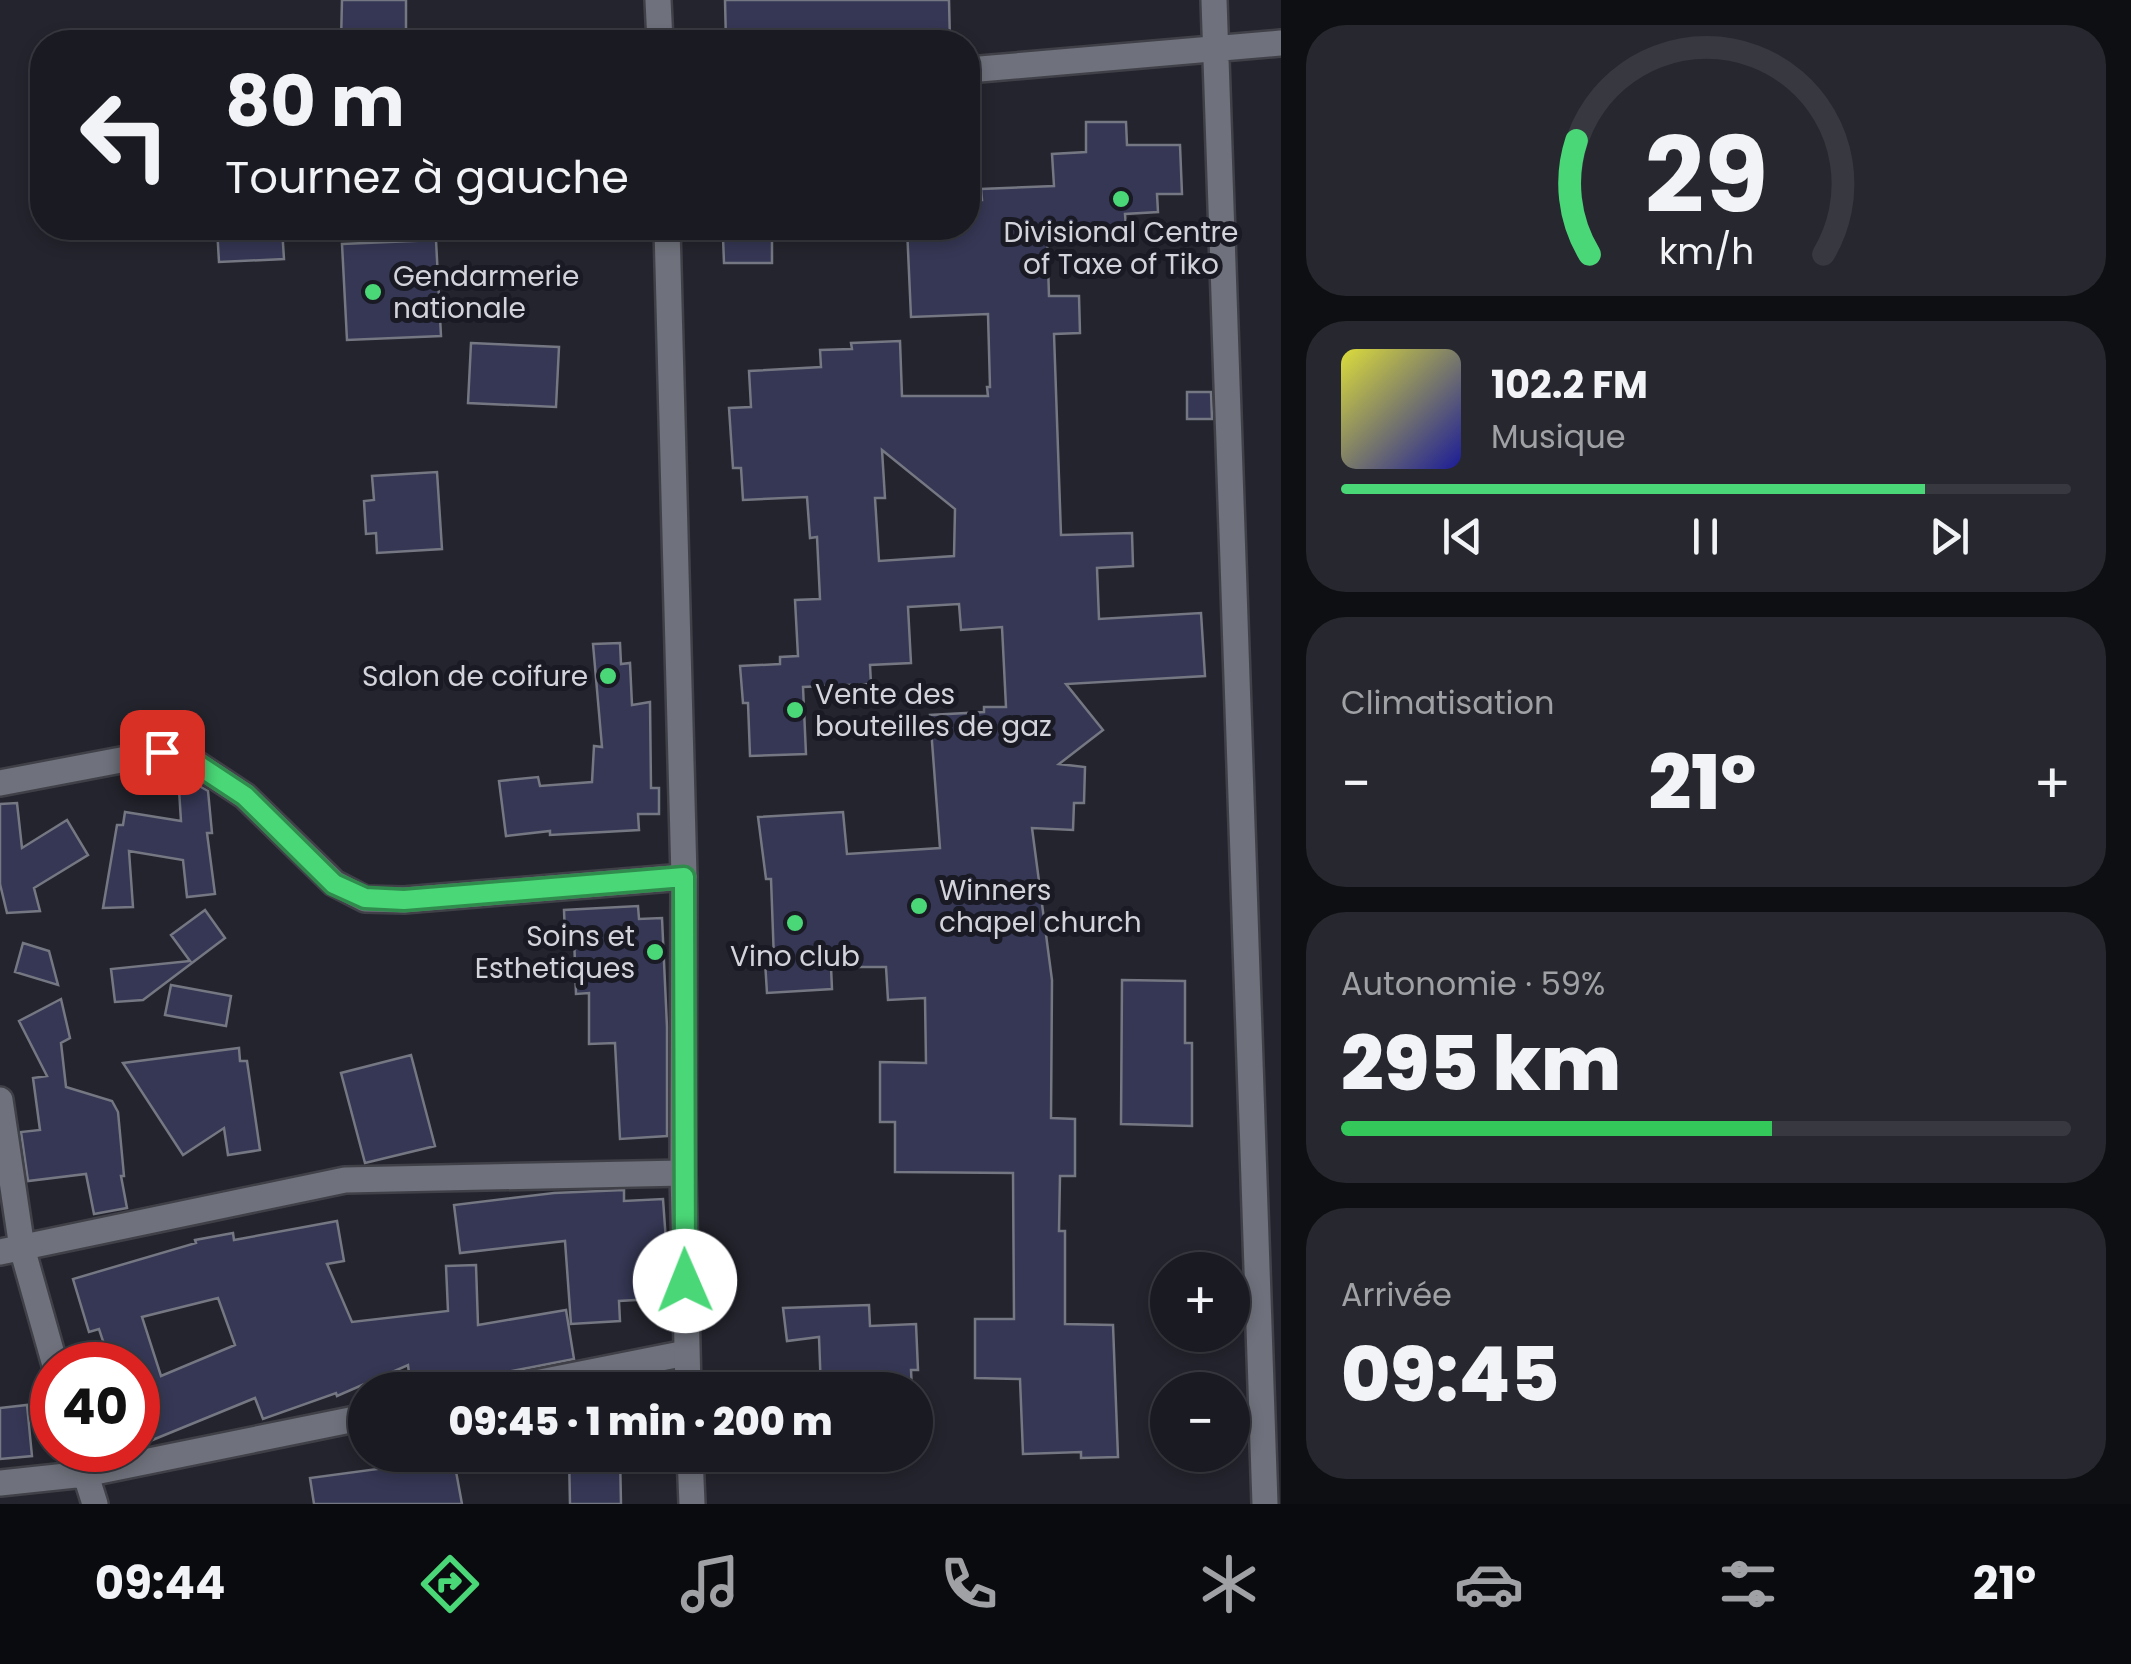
<!DOCTYPE html>
<html lang="fr">
<meta charset="utf-8">
<style>
body{margin:0;font-family:Poppins,sans-serif;background:#27282f;color:#f1f3f6;height:100vh;display:flex;flex-direction:column;font-size:38px;white-space:nowrap}
*{box-sizing:border-box;margin:0}
p{font-size:32px;color:#9fa1a5}
.icon{flex:none;width:55px;height:55px;fill:none;stroke:currentColor;stroke-width:2;stroke-linecap:round;stroke-linejoin:round}
.map{position:relative;flex:1;overflow:hidden}
.side{display:flex;flex-direction:column;gap:25px;padding:25px;background:#0e0f13;width:850px}
.side>*{flex:none}
.top-card{position:absolute;left:30px;top:30px;width:950px;height:210px;border-radius:40px;box-shadow:0 5px 15px #0003,0 0 0 2px #383940;background:#1a1b22;color:#f1f3f6;overflow:hidden}
.tools{position:absolute;left:1150px;top:1252px;display:grid;gap:20px}
.tools a{display:grid;place-items:center;width:100px;height:100px;border-radius:50%;background:#1a1b22;box-shadow:0 5px 15px #0003,0 0 0 2px #383940;font-size:50px}
.speed{position:absolute;left:30px;top:1342px;display:flex;gap:20px;font-size:50px;font-weight:700;text-align:center}
.speed>*{display:grid;place-content:center;width:130px;height:130px;border-radius:50%;background:#1a1b22;box-shadow:0 5px 15px #0003,0 0 0 2px #383940;line-height:1}
.speed .limit{border:15px solid #d22;background:#fff;color:#111}
.pin{position:absolute;display:grid;place-items:center;width:85px;height:85px;color:#fff;margin:-42px;border-radius:20px;box-shadow:0 5px 15px #0006}
.me{position:absolute;width:110px;margin:-55px;rotate:359deg;stroke-linejoin:round;filter:drop-shadow(0 0 8px #0008)}
.turn{display:flex;align-items:center;gap:35px;height:210px;padding:0 30px;font-size:45px}
.turn .icon{width:130px;height:130px;stroke-width:2.5}
.turn b{display:block;font-size:70px;line-height:85px}
.big{font-size:75px;font-weight:800;line-height:1.1}
.side .tile{flex:1;display:flex;flex-direction:column;justify-content:center;gap:15px;min-width:0;padding:0 35px;border-radius:40px;background:#27282f}
.side .dial{align-items:center;gap:0}
.dial svg{height:260px;overflow:visible;fill:none;stroke:#383940;stroke-width:7;stroke-linecap:round;text-anchor:middle}
.dial text{fill:#f1f3f6;stroke:none}
.song{display:flex;align-items:center;gap:30px}
.cover{width:120px;height:120px;border-radius:15px;background:linear-gradient(135deg,hsl(60 70% 55%),hsl(240 70% 35%))}
.played{height:10px;border-radius:5px;background:linear-gradient(90deg,#4ad777 80%,#383940 80%)}
.keys{display:flex;justify-content:space-around;direction:ltr}
.heat{display:flex;justify-content:space-between;align-items:center;font-size:55px;direction:ltr}
.charge{height:15px;border-radius:8px;background:linear-gradient(90deg,#34c759 59%,#383940 0)}
.trip{position:absolute;left:348px;top:1372px;width:585px;height:100px;border-radius:50px;background:#1a1b22;box-shadow:0 5px 15px #0003,0 0 0 2px #383940;font-weight:800;line-height:100px;text-align:center}
.tabs{display:flex;height:160px;justify-content:space-around;align-items:center;background:#0a0b0e;color:#9fa1a5}
.tabs .icon{width:70px;height:70px}
.tabs .on{color:#4ad777}
.tabs b{font-size:45px;color:#f1f3f6}
main{display:flex;flex:1;min-height:0}
.map>svg:first-child{display:block}
.building{fill:#353754;stroke:#757782;stroke-width:2.5;fill-rule:evenodd}
.lines{fill:none;stroke-linecap:round;stroke-linejoin:round}
.minor-casing{stroke:#404148;stroke-width:30}
.tertiary-casing{stroke:#404148;stroke-width:30}
.minor{stroke:#6f717c;stroke-width:25}
.tertiary{stroke:#6f717c;stroke-width:25}
.route-casing{stroke:#308c4d;stroke-width:25}
.route{stroke:#4ad777;stroke-width:18}
.poi-dot{fill:#4ad777;stroke:#191a23;stroke-width:4}
.labels{text-anchor:middle;stroke-width:10;stroke-linejoin:round;paint-order:stroke}
.poi-label{font-size:28px;fill:#d3d4db;stroke:#191a23;text-anchor:start}
</style>
<main>
<div class="map">
<svg width="1281" height="1504" viewBox="0 0 1281 1504">
<rect width="100%" height="100%" fill="#23242d"/>
<path class="building" d="M342,0H406V42H341Z
M725,0H949L950,42H726Z
M1086,122H1126L1127,145H1180L1182,194H1157L1158,212L1125,214L1126,228L1047,232L1049,296H1079L1080,333L1054,334L1061,535L1132,533L1133,566L1097,568L1099,619L1201,613L1205,676L1066,684L1103,730L1059,764L1085,767L1084,803H1074L1073,830L1032,828L1052,980L1051,1118L1075,1119V1176H1060L1059,1231H1065V1324L1113,1325L1118,1457L1081,1458V1452L1023,1454L1020,1379L975,1378V1319H1014L1013,1173L895,1172V1122H880V1062L926,1063L925,998L888,1000L886,967H831L832,989L767,993L765,961L774,960L771,879H766L758,817L843,812L847,854L940,848L930,715L984,712V707H1006L1002,627L961,630L959,604L908,607L911,663L870,665L871,684L803,687L806,754L750,756L748,703H743L740,666L780,664V657L798,656L795,600L820,599L817,537L810,538L807,497L743,500L741,468H733L729,408L751,407L749,371L821,367L820,350L852,349L851,343L900,341L902,396H988L987,387H990L988,314L911,317L907,228H968V200H982L981,189L1054,186L1052,154L1086,152ZM882,450L955,509L954,556L879,561L875,498H885Z
M217,228H282L284,259L219,262Z
M733,228H772V263H724L723,237H733Z
M436,240L441,336L347,340L342,244Z
M471,343L559,347L556,407L468,403Z
M1187,392H1211L1212,419H1187Z
M437,472L442,549L377,553L376,533L366,534L364,501L374,500L372,476Z
M620,643L621,664L630,663L632,705L650,702L651,788H659V814H638L639,830L550,835V831L506,836L499,781L538,777L540,786L592,782L594,746L602,747L593,644Z
M178,774L208,791L212,833H207L215,894L187,897L183,860L129,851L133,907L103,908L117,825H123L125,812L181,821Z
M17,803L22,848L67,820L88,855L34,888L40,911L7,913L0,884V804Z
M638,906L639,919L662,918L667,1027V1136L620,1139L615,1043L589,1044V993L576,994L574,935L565,936L564,910Z
M205,910L225,938L143,1000L115,1002L111,969L190,961L171,935Z
M23,943L49,951L58,985L15,972Z
M1122,980L1185,981V1043H1192V1126L1121,1124Z
M171,985L231,996L226,1026L165,1015Z
M61,999L70,1038L61,1043L66,1087L112,1101L118,1112L124,1176H121L127,1208L94,1214L86,1174L28,1181L21,1132L40,1130L33,1078L47,1076L19,1021Z
M239,1048L240,1061H247L260,1150L228,1155L224,1128L183,1155L123,1063Z
M411,1055L435,1146L365,1163L341,1073Z
M624,1190V1201L663,1199L670,1298L619,1301L620,1321L571,1324L565,1241L460,1253L454,1205L554,1193Z
M337,1221L344,1261L327,1264L352,1322L448,1311L446,1266L476,1265L478,1325L566,1310L574,1359L497,1374L490,1379L485,1390H411L408,1365L337,1396L336,1393L263,1419L255,1398L145,1443L138,1426V1365H111L99,1329L89,1332L73,1279L196,1243L195,1240L233,1233L234,1240ZM218,1298L235,1345L161,1376L142,1317Z
M869,1305L870,1326L916,1324L918,1370H911L912,1390H821L819,1337L787,1341L783,1308Z
M661,1375L663,1388L587,1390V1389Z
M27,1405L32,1456L0,1459V1408Z
M413,1455H453L462,1504H314L310,1478L415,1464Z
M569,1455H620L621,1504H570Z"/>
<g class="lines">
<defs>
<path id="minor" d="M1214,0L1265,1504
M968,70L1281,43
M0,783L163,752L192,761L245,796L334,883L365,899L404,900L684,877
M0,1100L22,1248L55,1365
M0,1252L345,1180L683,1173
M501,1390L686,1353
M78,1450L95,1504
M0,1483L85,1474L365,1417"/>
<path id="tertiary" d="M658,0L660,42
M667,228L684,877L683,1173L688,1390
M690,1455L692,1504"/>
</defs>
<use href="#minor" class="minor-casing"/>
<use href="#tertiary" class="tertiary-casing"/>
<use href="#minor" class="minor"/>
<use href="#tertiary" class="tertiary"/>
</g>
<g class="lines">
<defs>
<path id="route" d="M162,752L192,761L245,796L334,884L365,898L404,900L684,877L685,1281"/>
</defs>
<use href="#route" class="route-casing"/>
<use href="#route" class="route"/>
</g>
<g class="poi-dot">
<circle cx="1121" cy="199" r="10"/>
<circle cx="373" cy="292" r="10"/>
<circle cx="608" cy="676" r="10"/>
<circle cx="795" cy="710" r="10"/>
<circle cx="919" cy="906" r="10"/>
<circle cx="795" cy="923" r="10"/>
<circle cx="655" cy="952" r="10"/>
</g>
<g class="labels">
<g class="poi-label">
<text x="1121" y="242" text-anchor="middle">Divisional Centre<tspan x="1121" dy="32">of Taxe of Tiko</tspan></text>
<text x="393" y="286">Gendarmerie<tspan x="393" dy="32">nationale</tspan></text>
<text x="588" y="686" text-anchor="end">Salon de coifure</text>
<text x="815" y="704">Vente des<tspan x="815" dy="32">bouteilles de gaz</tspan></text>
<text x="939" y="900">Winners<tspan x="939" dy="32">chapel church</tspan></text>
<text x="635" y="946" text-anchor="end">Soins et<tspan x="635" dy="32">Esthetiques</tspan></text>
<text x="795" y="966" text-anchor="middle">Vino club</text>
</g>
</g>
</svg>
<div class="tools">
<a>+</a>
<a>−</a>
</div>
<div class="speed"><div class="limit">40</div></div>
<div class="pin" style="left:162px;top:752px;background:#d93025"><svg class="icon" aria-label="arrive" viewBox="0 0 24 24"><path d="M6 21V4h12l-3 4 3 4H6"/></svg></div>
<svg class="me" style="left:685px;top:1281px" viewBox="-20 -20 40 40"><circle r="19" fill="#fff"/><path d="M0-13L10 11 0 6-10 11z" fill="#4ad777"/></svg>
<div class="trip">09:45 · 1 min · 200 m</div>
<div class="top-card">
<div class="turn"><svg class="icon" aria-label="left" viewBox="0 0 24 24"><path d="M17 20v-9H6M10 6l-5 5 5 5"/></svg><div><b>80 m</b>Tournez à gauche</div></div>
</div>
</div>
<section class="side">
<div class="tile dial"><svg viewBox="0 0 100 80">
<path d="M14 69A42 42 0 1 1 86 69"/>
<path d="M14 69A42 42 0 0 1 10 34" stroke="#4ad777"/>
<text x="50" y="56" font-size="32" font-weight="700">29</text>
<text x="50" y="72" font-size="11">km/h</text>
</svg></div>
<div class="tile">
<div class="song"><i class="cover"></i><div><b>102.2 FM</b><p>Musique</p></div></div>
<div class="played"></div>
<div class="keys"><svg class="icon" aria-label="previous" viewBox="0 0 24 24"><path d="M18 5L8 12l10 7zM5 5v14"/></svg><svg class="icon" aria-label="pause" viewBox="0 0 24 24"><path d="M8 5v14M16 5v14"/></svg><svg class="icon" aria-label="next" viewBox="0 0 24 24"><path d="M6 5l10 7-10 7zM19 5v14"/></svg></div>
</div>
<div class="tile"><p>Climatisation</p>
<div class="heat"><a>−</a><b class="big">21°</b><a>+</a></div>
</div>
<div class="tile"><p>Autonomie · 59%</p><b class="big">295 km</b><div class="charge"></div></div>
<div class="tile"><p>Arrivée</p><b class="big">09:45</b></div>
</section>
</main>
<nav class="tabs">
<b>09:44</b>
<svg class="icon on" aria-label="directions" viewBox="0 0 24 24"><path d="M12 3l9 9-9 9-9-9zM9 14v-3h6M13 9l2 2-2 2"/></svg>
<svg class="icon" aria-label="music" viewBox="0 0 24 24"><path d="M9 18V5l10-2v13"/><circle cx="6" cy="18" r="3"/><circle cx="16" cy="16" r="3"/></svg>
<svg class="icon" aria-label="phone" viewBox="0 0 24 24"><path d="M5 4h4l2 5-3 2q2 4 5 5l2-3 5 2v4C11 20 4 13 5 4z"/></svg>
<svg class="icon" aria-label="climate" viewBox="0 0 24 24"><path d="M12 3v18M4 7l16 10M4 17L20 7"/></svg>
<svg class="icon" aria-label="car" viewBox="0 0 24 24"><path d="M5 17H2v-5l4-1 3-4h7l3 4 3 1v5h-3M9 17h6M6 11h13"/><circle cx="7" cy="17" r="2"/><circle cx="17" cy="17" r="2"/></svg>
<svg class="icon" aria-label="filters" viewBox="0 0 24 24"><path d="M4 7h16M4 17h16"/><circle cx="9" cy="7" r="2"/><circle cx="15" cy="17" r="2"/></svg>
<b>21°</b>
</nav>
